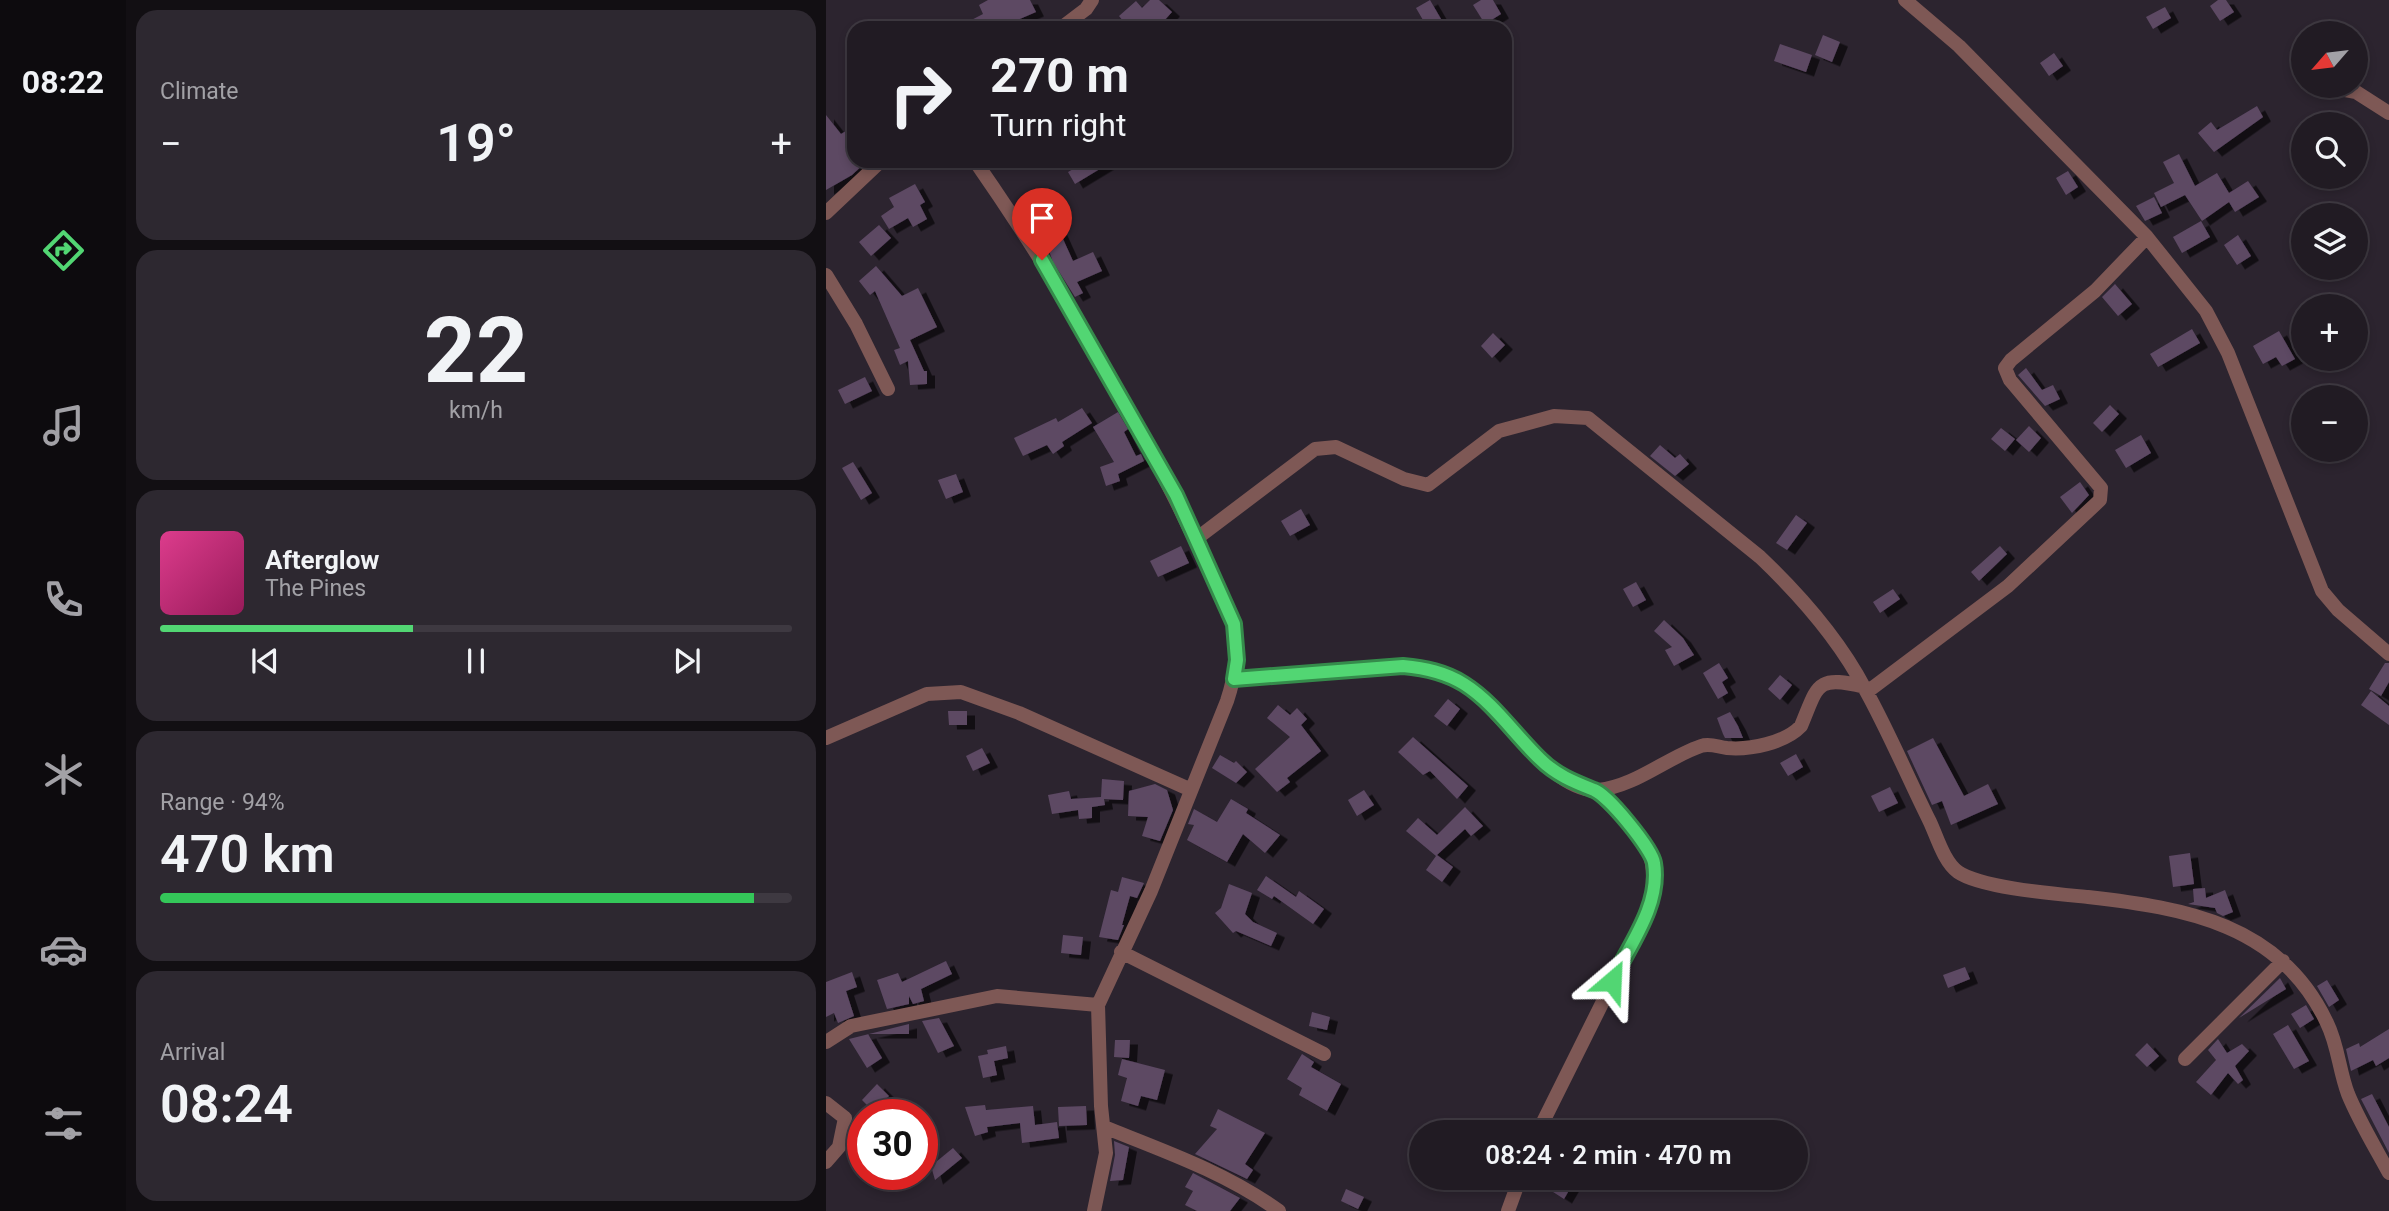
<!DOCTYPE html>
<meta charset="utf-8">
<style>
body{margin:0;font-family:Roboto,sans-serif;background:#2d2830;color:#f1f3f6;height:100vh;display:flex;flex-direction:column;font-size:26px;white-space:nowrap}
*{box-sizing:border-box;margin:0}
p{font-size:23px;color:#a2a1a6}
.icon{flex:none;width:38px;height:38px;fill:none;stroke:currentColor;stroke-width:2;stroke-linecap:round;stroke-linejoin:round}
.map{position:relative;flex:1;overflow:hidden}
.side{display:flex;flex-direction:column;gap:10px;padding:10px;background:#120f13;width:700px}
.side>*{flex:none}
.hud{position:absolute;left:21px;top:21px;width:665px;height:147px;border-radius:21px;box-shadow:0 4px 10px #0003,0 0 0 2px #3e3941;background:#211b23;color:#f1f3f6;overflow:hidden}
.needle{width:46px;rotate:242deg}
.tools{position:absolute;left:1465px;top:21px;display:grid;gap:14px}
.tools a{display:grid;place-items:center;width:77px;height:77px;border-radius:50%;background:#211b23;box-shadow:0 4px 10px #0003,0 0 0 2px #3e3941;font-size:35px}
.speed{position:absolute;left:21px;top:1099px;display:flex;gap:14px;font-size:35px;font-weight:700;text-align:center}
.speed>*{display:grid;place-content:center;width:91px;height:91px;border-radius:50%;background:#211b23;box-shadow:0 4px 10px #0003,0 0 0 2px #3e3941;line-height:1}
.speed .limit{border:10px solid #d22;background:#fff;color:#111}
.pin{position:absolute;display:grid;place-items:center;width:60px;height:60px;color:#fff;margin:-72px -30px;border-radius:50% 50% 50% 0;rotate:-45deg;box-shadow:0 0 7px #0007}
.pin .icon{rotate:45deg}
.me{position:absolute;width:77px;margin:-38px;rotate:26deg;stroke-linejoin:round;filter:drop-shadow(0 0 5px #0008)}
.turn{display:flex;align-items:center;gap:24px;height:147px;padding:0 28px;font-size:32px}
.turn .icon{width:91px;height:91px;stroke-width:2.5}
.turn b{display:block;font-size:49px;line-height:60px}
.big{font-size:52px;font-weight:600;line-height:1.1}
.side .card{flex:1;display:flex;flex-direction:column;justify-content:center;gap:10px;min-width:0;padding:0 24px;border-radius:21px;background:#2d2830}
.side .dial{align-items:center;gap:0}
.dial b{font-size:91px;line-height:1}
.song{display:flex;align-items:center;gap:21px}
.cover{width:84px;height:84px;border-radius:10px;background:linear-gradient(135deg,hsl(330 70% 55%),hsl(330 70% 35%))}
.played{height:7px;border-radius:4px;background:linear-gradient(90deg,#52d673 40%,#3e3941 40%)}
.keys{display:flex;justify-content:space-around;direction:ltr}
.heat{display:flex;justify-content:space-between;align-items:center;font-size:38px;direction:ltr}
.charge{height:10px;border-radius:5px;background:linear-gradient(90deg,#34c759 94%,#3e3941 0)}
.trip{position:absolute;left:583px;top:1120px;width:399px;height:70px;border-radius:35px;background:#211b23;box-shadow:0 4px 10px #0003,0 0 0 2px #3e3941;font-weight:600;line-height:70px;text-align:center}
main{display:flex;flex:1;min-height:0}
.tab-bar{display:flex;flex-direction:column;width:126px;justify-content:space-around;align-items:center;background:#0d0b0e;color:#a2a1a6}
.tab-bar .icon{width:49px;height:49px}
.tab-bar .active{color:#52d673}
.tab-bar b{font-size:32px;color:#f1f3f6}
.map>svg:first-child{display:block}
.building{fill:#5d4864;filter:url(#shadow)}
.lines{fill:none;stroke-linecap:round;stroke-linejoin:round}
.minor{stroke:#7e5855;stroke-width:14}
.route-casing{stroke:#358b4b;stroke-width:18}
.route{stroke:#52d673;stroke-width:12}
</style>
<main>
<nav class="tab-bar">
<b>08:22</b>
<svg class="icon active" aria-label="directions" viewBox="0 0 24 24"><path d="M12 3l9 9-9 9-9-9zM9 14v-3h6M13 9l2 2-2 2"/></svg>
<svg class="icon" aria-label="music" viewBox="0 0 24 24"><path d="M9 18V5l10-2v13"/><circle cx="6" cy="18" r="3"/><circle cx="16" cy="16" r="3"/></svg>
<svg class="icon" aria-label="phone" viewBox="0 0 24 24"><path d="M5 4h4l2 5-3 2q2 4 5 5l2-3 5 2v4C11 20 4 13 5 4z"/></svg>
<svg class="icon" aria-label="climate" viewBox="0 0 24 24"><path d="M12 3v18M4 7l16 10M4 17L20 7"/></svg>
<svg class="icon" aria-label="car" viewBox="0 0 24 24"><path d="M5 17H2v-5l4-1 3-4h7l3 4 3 1v5h-3M9 17h6M6 11h13"/><circle cx="7" cy="17" r="2"/><circle cx="17" cy="17" r="2"/></svg>
<svg class="icon" aria-label="filters" viewBox="0 0 24 24"><path d="M4 7h16M4 17h16"/><circle cx="9" cy="7" r="2"/><circle cx="15" cy="17" r="2"/></svg>
</nav>
<section class="side">
<div class="card"><p>Climate</p>
<div class="heat"><a>−</a><b class="big">19°</b><a>+</a></div>
</div>
<div class="card dial"><b>22</b><p>km/h</p></div>
<div class="card">
<div class="song"><i class="cover"></i><div><b>Afterglow</b><p>The Pines</p></div></div>
<div class="played"></div>
<div class="keys"><svg class="icon" aria-label="previous" viewBox="0 0 24 24"><path d="M18 5L8 12l10 7zM5 5v14"/></svg><svg class="icon" aria-label="pause" viewBox="0 0 24 24"><path d="M8 5v14M16 5v14"/></svg><svg class="icon" aria-label="next" viewBox="0 0 24 24"><path d="M6 5l10 7-10 7zM19 5v14"/></svg></div>
</div>
<div class="card"><p>Range · 94%</p><b class="big">470 km</b><div class="charge"></div></div>
<div class="card"><p>Arrival</p><b class="big">08:24</b></div>
</section>
<div class="map">
<svg width="1563" height="1211" viewBox="0 0 1563 1211">
<defs>
<filter id="shadow"><feDropShadow dx="8" dy="4.5" stdDeviation="0" flood-color="#0009"/></filter>
</defs>
<rect width="100%" height="100%" fill="#2c242f"/>
<path class="building" d="M162,0H204L210,12L173,28H130L157,14L153,5Z
M324,0H333L346,12L336,23L334,21L326,28H303L293,16L310,1L316,8Z
M604,0L615,19L601,27L590,8Z
M655,0H667L675,14L659,24L647,5Z
M1392,0H1400L1408,12L1394,21L1384,6Z
M1339,7L1345,18L1327,29L1320,17Z
M997,35L1014,42L1006,62L989,55Z
M954,44L986,55L980,72L948,61Z
M1228,53L1237,66L1223,76L1214,63Z
M1431,106L1437,117L1388,152L1372,133L1385,122L1391,130Z
M0,115L15,134L28,126V161H41L26,175L0,190Z
M1353,154L1369,186L1391,173L1403,193L1422,181L1433,197L1409,212L1403,202L1376,221L1359,195L1335,207L1328,193L1348,183L1337,162Z
M261,161H287L249,184L242,172Z
M1242,171L1252,187L1240,195L1230,178Z
M89,184L99,202L94,205L101,219L87,227L82,218L63,229L55,216L68,207L63,198Z
M218,197L247,261L267,252L276,271L251,282L257,293L249,297L227,262L222,248L225,247L213,223L205,227L193,209Z
M1328,197L1336,213L1319,221L1310,206Z
M1375,221L1384,237L1356,253L1347,237Z
M53,225L65,238L45,256L33,242Z
M1412,235L1425,256L1411,265L1398,245Z
M50,266L76,296L92,288L111,327L84,340L98,371H101V384L84,385L82,361L74,365L68,350L74,348L49,291L44,295L33,281Z
M1289,284L1306,304L1292,316L1276,297Z
M1366,329L1374,343L1332,367L1324,354Z
M1453,331L1469,359L1456,366L1450,357L1437,364L1427,346Z
M667,333L679,345L666,358L655,346Z
M1200,368L1216,390L1227,385L1234,399L1219,406L1192,375Z
M39,377L46,391L19,404L12,390Z
M1284,405L1293,414L1276,432L1267,423Z
M256,408L266,423L236,442L238,446L227,454L221,445L197,456L188,438L230,418L232,422Z
M292,412L302,429L298,432L310,456L315,454L318,461L292,474L294,481L280,486L274,467L288,462L267,427Z
M1203,426L1215,438L1203,452L1190,440Z
M1175,428L1189,439L1179,451L1165,439Z
M1315,435L1325,453L1300,468L1289,450Z
M834,445L849,458L854,454L863,464L849,476L824,456Z
M27,462L46,493L35,500L16,468Z
M130,474L137,492L120,499L112,480Z
M1254,482L1263,495L1246,513L1234,497Z
M475,509L484,525L464,536L455,521Z
M970,515L981,523L961,550L950,543Z
M355,546L363,563L332,577L324,561Z
M1174,546L1181,554L1153,581L1145,572Z
M810,582L820,600L807,607L797,589Z
M1067,589L1074,599L1054,613L1047,602Z
M838,620L857,638L868,655L848,666L839,650L846,647L828,631Z
M893,663L902,678L896,682L902,693L892,699L877,673Z
M1559,663H1563V682L1555,696L1543,689Z
M954,675L966,685L954,700L942,689Z
M1545,691L1563,706V725L1535,705Z
M622,699L634,709L621,726L608,716Z
M452,705L464,715L471,708L481,719L475,725L495,751L461,778L464,782L451,792L429,769L464,737L441,718Z
M122,711H141V725H123Z
M904,712L912,726L917,738H899L897,734L891,718Z
M587,737L642,786L631,799L604,771L597,775L572,752Z
M1107,738L1138,796L1162,784L1172,804L1125,825L1116,801L1106,805L1081,751Z
M156,748L164,763L147,771L140,756Z
M970,754L977,767L962,776L954,763Z
M394,755L408,763L410,761L421,772L410,783L386,768Z
M276,779L298,781L297,800L278,799L279,805L266,807V818L253,819L252,810L226,814L222,795L243,791L245,799L275,797Z
M329,784L341,790L347,810L334,841L316,836L322,817L302,816L303,791Z
M1064,787L1072,803L1053,812L1045,796Z
M538,790L548,805L531,816L522,800Z
M405,799L422,809L420,813L454,835L439,853L417,834L401,862L361,840L368,825L362,824L368,809L391,822Z
M639,807L657,826L645,836L639,829L611,855L627,867L616,882L600,870L610,856L580,831L592,818L611,835Z
M1364,853L1368,884L1347,887L1343,856Z
M440,876L470,897L473,891L498,909L487,924L448,896L446,899L431,890Z
M296,877L318,883L311,898L304,896L296,925H298L292,940L273,937L285,890L292,892Z
M403,884L426,893L419,914L427,922L451,933L445,946L410,931L407,933L389,913L395,908Z
M1379,888L1380,898L1399,890L1407,912L1397,916L1391,913L1389,908L1362,904L1368,902L1367,889Z
M237,935L257,937L255,955L235,953Z
M120,961L126,974L95,989L98,1001L87,1004L83,996V1004L61,1009L51,980L72,973L76,982Z
M1139,967L1144,979L1122,988L1117,975Z
M26,972L31,987L20,991L28,1016L12,1023L8,1013L0,1017V982Z
M1454,978L1460,989L1413,1018Z
M1501,980L1513,1000L1503,1007L1491,986Z
M1480,1005L1488,1019L1474,1028L1465,1014Z
M486,1012L504,1017L501,1030L483,1026Z
M113,1018L128,1046L112,1053L96,1021Z
M83,1024V1034H42L56,1058L41,1068L23,1039Z
M1462,1025L1483,1061L1468,1069L1447,1034Z
M1563,1029V1058L1550,1066L1547,1060L1525,1071L1520,1049L1533,1043L1534,1047Z
M1392,1039L1401,1053L1416,1044L1423,1051L1409,1066L1417,1080L1412,1084L1402,1073L1385,1095L1370,1082L1390,1060L1382,1050Z
M289,1040H304L303,1058L288,1057Z
M1321,1043L1333,1056L1321,1067L1309,1055Z
M180,1046L182,1058L168,1061L171,1075L157,1078L152,1056L162,1054L161,1050Z
M476,1054L488,1062L485,1067L515,1084L501,1111L473,1095L476,1088L461,1079Z
M296,1059L339,1070L331,1100L315,1096L312,1106L295,1101L301,1078L292,1075Z
M51,1084L63,1096L47,1111L36,1100Z
M1546,1094L1563,1127V1153L1535,1099Z
M159,1105L160,1110L207,1106L209,1125L231,1122L233,1138L196,1143L194,1123L161,1127L162,1132L149,1136L139,1107Z
M260,1106L261,1125L233,1126L232,1107Z
M392,1109L439,1133L419,1164L427,1170L421,1179L369,1154L391,1129L384,1126Z
M288,1141L303,1147L297,1180L284,1181L289,1155Z
M127,1148L136,1158L109,1180L105,1166Z
M367,1173L386,1183L414,1198L404,1211H371L359,1205L367,1191L359,1187Z
M731,1178L748,1182L738,1199L724,1190Z
M520,1189L538,1197L532,1209L515,1201Z"/>
<g class="lines">
<path class="minor" d="M1079,0L1133,46L1321,237L1380,311L1402,353L1496,591L1512,610L1563,654
M235,28L260,9L266,0
M1498,86L1530,92L1563,113
M149,161C250,306 336,462 408,624C412,652 410,674 401,701L325,891L272,1005L275,1106L280,1153L268,1211
M0,213L55,161
M0,275L30,324L62,389
M370,539L489,449L510,447L578,479L602,485L673,431L728,416L762,418L934,557C975,596 1013,639 1039,689C1063,732 1082,778 1104,822C1111,837 1118,862 1132,872C1155,888 1232,894 1262,897C1359,908 1455,924 1501,1023C1512,1045 1513,1070 1522,1094C1533,1121 1549,1147 1563,1173
M408,679L577,666C599,668 618,672 637,684C675,708 726,794 772,790C810,786 840,758 875,746C884,743 892,747 901,748C924,750 959,743 975,726C992,686 989,674 1039,687
M1041,692L1182,586L1274,500L1275,488L1184,380L1179,368L1185,360L1269,291L1321,237
M0,738L101,694L135,692L193,713L363,789
M295,952L498,1054
M0,1042L25,1026L171,996L272,1005
M1359,1059L1457,961
M0,1103L19,1118L13,1147L0,1162
M278,1127C338,1151 401,1173 453,1211
M712,1132L822,911C839,846 812,835 770,790
M682,1211L694,1178"/>
</g>
<g class="lines">
<defs>
<path id="route" d="M216,260L350,495L370,539L408,624L411,660L408,679L577,666C599,668 619,672 638,684C668,703 688,734 714,759C730,775 748,782 768,790C782,795 826,849 828,863C835,905 803,946 786,981"/>
</defs>
<use href="#route" class="route-casing"/>
<use href="#route" class="route"/>
</g>
</svg>
<div class="tools">
<a><svg class="needle" viewBox="-14 -14 28 28"><path d="M0-13l5 13h-10z" fill="#e53935"/><path d="M0 13l5-13h-10z" fill="#a2a1a6"/></svg></a>
<a><svg class="icon" aria-label="search" viewBox="0 0 24 24"><circle cx="10" cy="10" r="6"/><path d="M15 15l6 6"/></svg></a>
<a><svg class="icon" aria-label="layers" viewBox="0 0 24 24"><path d="M12 4l9 5-9 5-9-5zM3 14l9 5 9-5"/></svg></a>
<a>+</a>
<a>−</a>
</div>
<div class="speed"><div class="limit">30</div></div>
<div class="pin" style="left:216px;top:260px;background:#d93025"><svg class="icon" aria-label="arrive" viewBox="0 0 24 24"><path d="M6 21V4h12l-3 4 3 4H6"/></svg></div>
<svg class="me" style="left:786px;top:981px" viewBox="-20 -20 40 40"><path d="M0-17L14 15 0 8-14 15z" fill="#52d673" stroke="#fff" stroke-width="4"/></svg>
<div class="trip">08:24 · 2 min · 470 m</div>
<div class="hud">
<div class="turn"><svg class="icon" aria-label="right" viewBox="0 0 24 24"><path d="M7 20v-9h11M14 6l5 5-5 5"/></svg><div><b>270 m</b>Turn right</div></div>
</div>
</div>
</main>
